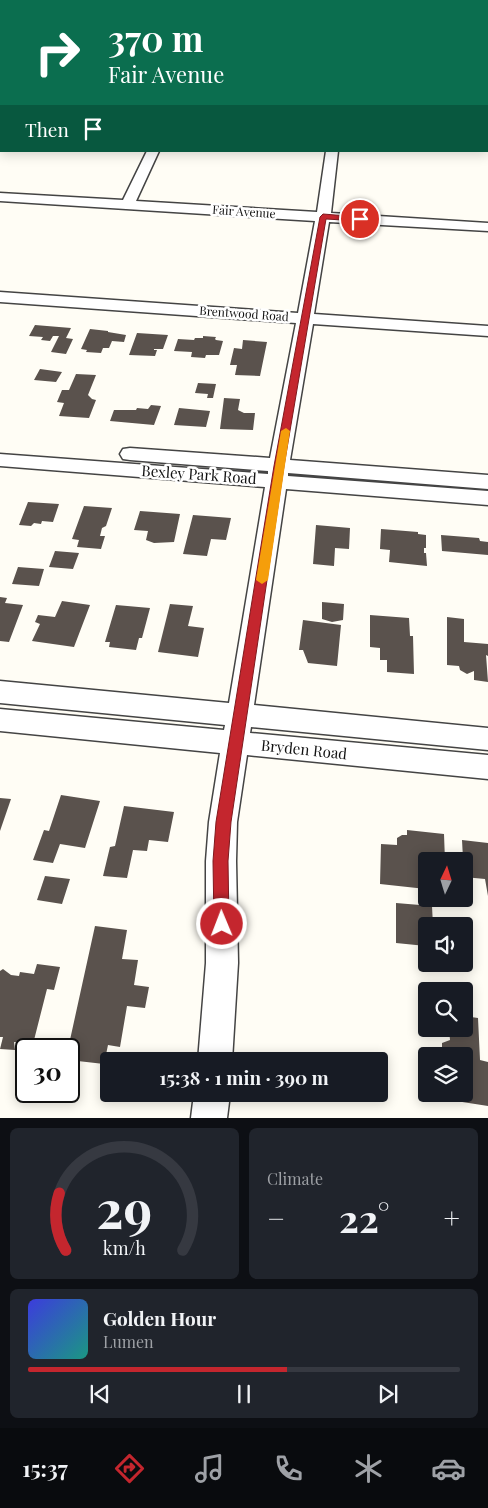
<!DOCTYPE html>
<meta charset="utf-8">
<style>
body{margin:0;font-family:"Playfair Display",serif;background:#20242c;color:#f1f3f6;height:100vh;display:flex;flex-direction:column;font-size:19px;white-space:nowrap}
*{box-sizing:border-box;margin:0}
p{font-size:16px;color:#9ea1a6}
.icon{flex:none;width:28px;height:28px;fill:none;stroke:currentColor;stroke-width:2;stroke-linecap:round;stroke-linejoin:round}
.map{position:relative;height:1118px;overflow:hidden}
.sheet{display:flex;flex-direction:column;gap:10px;padding:10px;background:#0d0f14;flex:1}
.sheet>*{flex:none}
.hud{position:absolute;left:0px;top:0px;width:489px;height:152px;box-shadow:0 2px 12px #0003;background:#0b6e4f;color:#fff;overflow:hidden}
.needle{width:32px;rotate:4deg}
.fabs{position:absolute;left:418px;top:852px;display:grid;gap:10px}
.fabs a{display:grid;place-items:center;width:55px;height:55px;border-radius:5px;background:#171b24;box-shadow:0 2px 12px #0003;font-size:25px}
.speed{position:absolute;left:15px;top:1038px;display:flex;gap:10px;font-size:25px;font-weight:700;text-align:center}
.speed>*{display:grid;place-content:center;width:65px;height:65px;border-radius:50%;background:#171b24;box-shadow:0 2px 12px #0003;line-height:1}
.speed .limit{border:2px solid #111;border-radius:8px;background:#fff;color:#111}
.pin{position:absolute;display:grid;place-items:center;width:42px;height:42px;color:#fff;margin:-21px;border:2px solid #fff;border-radius:50%;box-shadow:0 1px 5px #0007}
.me{position:absolute;width:55px;margin:-28px;rotate:359deg;stroke-linejoin:round;filter:drop-shadow(0 0 4px #0008)}
.turn{display:flex;align-items:center;gap:18px;height:105px;padding:0 25px;font-size:22px}
.turn .icon{width:65px;height:65px;stroke-width:2.5}
.turn b{display:block;font-size:35px;line-height:42px}
.then{display:flex;align-items:center;height:48px;padding:0 25px;background:#0003;gap:10px;font-size:19px}
.big{font-size:38px;font-weight:700;line-height:1.1}
.sheet .card{flex:1;display:flex;flex-direction:column;justify-content:center;gap:8px;min-width:0;padding:0 18px;border-radius:8px;background:#20242c}
.sheet .dial{align-items:center;gap:0}
.dial svg{height:130px;overflow:visible;fill:none;stroke:#363941;stroke-width:7;stroke-linecap:round;text-anchor:middle}
.dial text{fill:#f1f3f6;stroke:none}
.song{display:flex;align-items:center;gap:15px}
.cover{width:60px;height:60px;border-radius:8px;background:linear-gradient(135deg,hsl(240 70% 55%),hsl(170 70% 35%))}
.played{height:5px;border-radius:2px;background:linear-gradient(90deg,#c4262e 60%,#363941 60%)}
.keys{display:flex;justify-content:space-around;direction:ltr}
.heat{display:flex;justify-content:space-between;align-items:center;font-size:28px;direction:ltr}
.sheet .tiles{flex:1;display:grid;gap:10px;grid-template-columns:1fr 1fr}
.card:last-child{grid-column:span 2}
.trip{position:absolute;left:100px;top:1052px;width:288px;height:50px;border-radius:5px;background:#171b24;box-shadow:0 2px 12px #0003;font-weight:700;line-height:50px;text-align:center}
.menu{display:flex;height:80px;justify-content:space-around;align-items:center;background:#090b0e;color:#9ea1a6}
.menu .icon{width:35px;height:35px}
.menu .on{color:#c4262e}
.menu b{font-size:22px;color:#f1f3f6}
.map>svg:first-child{display:block}
.building{fill:#5a524d}
.lines{fill:none;stroke-linecap:round;stroke-linejoin:round}
.minor-casing{stroke:#444;stroke-width:3}
.minor{fill:#fff;fill-rule:evenodd}
.route{fill:#c4262e;stroke:#7f191e}
.slow{fill:#f59e0b}
.labels{text-anchor:middle;stroke-width:5;stroke-linejoin:round;paint-order:stroke}
.far-street-label{font-size:12px;fill:#111;stroke:#fff}
.street-label{font-size:15px;fill:#111;stroke:#fff}
</style>
<div class="map">
<svg width="488" height="1118" viewBox="0 0 488 1118">
<rect width="100%" height="100%" fill="#fffdf5"/>
<path class="building" d="M35,325L71,328L66,338L73,339L66,354L51,352L59,336H53L50,341L41,340L43,337L29,336Z
M90,329L108,331V332L126,335L124,342L112,341L109,348H103L101,353L86,352L87,350L81,349Z
M137,333L168,335L163,349H154V350H157L155,356L129,355Z
M203,336L216,337L215,339L216,340L223,341L219,355H206L205,358L191,357L192,352L174,351L178,339L194,340L195,338H203Z
M243,340L267,342L260,376L235,375L237,365H230L234,348L242,349Z
M40,369L62,372L56,382L34,380Z
M76,374L96,375L88,395L92,399L96,400L89,418L59,416L64,403L57,402L62,390H69Z
M198,383L216,384L213,398H207L208,394L195,393Z
M224,398L240,399L238,410L244,413H255L253,430L220,429Z
M151,405L161,406L154,425L110,421L114,410H136L137,408L148,409Z
M179,408L210,411L206,427L174,425Z
M28,502L59,504L53,522L42,521L41,524L34,523L31,526L19,525Z
M84,506L112,508L106,526L102,528L100,536H105L101,549L77,547L79,540L72,539Z
M140,511L180,514L174,542L154,543L146,540L148,531L134,530Z
M193,515L231,518L226,540L211,539L207,556L183,554Z
M316,525L350,528L349,549L335,548L334,566L313,564Z
M381,529L418,532V534L426,535V548H424V553H426L427,566L389,562L390,550L380,549Z
M441,535L479,538L480,541L488,542V555L442,551Z
M55,551L79,553L73,569L49,567Z
M18,567L44,569L39,586L12,584Z
M0,597L7,598L5,603L23,605L9,642L0,641Z
M62,601L90,605L74,647L32,641L40,624L35,622L38,615L55,617Z
M322,602L344,604L343,620L332,622L322,619Z
M170,604L193,606L188,626L204,628L198,657L158,652Z
M116,605L150,608L142,638H139L136,650L109,647L110,642H105Z
M370,615L409,618L410,636H413L414,674L387,672V660H380V648L370,647Z
M447,617L464,619V642L488,644V656L486,655L488,682L474,680V671L467,674L460,670L459,666L447,665Z
M303,620L341,625L337,666L308,663L303,650H299Z
M61,795L100,801L85,848L60,844L53,863L33,860L44,830L49,831Z
M0,798L11,799L0,831Z
M124,806L174,812L168,842L149,840L147,851L133,850L127,878L103,876L110,847L115,846Z
M407,830L444,834L445,861H426V889L380,884L381,844L397,845V838L402,835H407Z
M462,840L488,843V896L485,879L464,877Z
M45,876L70,879L62,904L37,900Z
M396,903L432,906L433,926H426V946L396,943Z
M95,926L127,930L122,959L138,960L134,985L149,987L145,1008L127,1006L120,1047L108,1045L104,1064L69,1060L68,1049Z
M37,964L60,967L54,990L47,989L33,1044L14,1042L15,1050L0,1049L3,1037H0V971L3,969L11,975L19,976L20,972L34,974Z
M464,1016L478,1018L480,1060L488,1062V1106L443,1099V1094H464V1056H442V1043L450,1040L449,1029H464Z"/>
<g class="lines">
<defs>
<path id="minor" d="M0,0H26L27,1H1V3Z
M343,0H353V1H344Z
M147,151H159L136,201L317,212L326,151H338L331,213L488,223V231L329,222L314,314L488,326V336L313,324L290,460L488,475V489L288,473V476L488,491V505L286,489L254,705L488,728V750L251,727L250,733L488,755V779L247,755L237,822L236,861L238,963L232,1061H198L206,963V861L209,822L220,753L0,731V709L224,730L225,725L0,703V681L229,703L265,487L0,466V454L268,474V471L130,460L123,459L120,454L123,449L130,448L270,458L296,323L0,302V292L298,313L315,221L0,201V193L123,200Z
M194,1094H230L227,1118H191Z"/>
</defs>
<use href="#minor" class="minor-casing"/>
<use href="#minor" class="minor"/>
</g>
<path class="route" d="M323,214L360,217L364,219L360,221L326,219L284,466L231,822L228,861L229,924L227,930L222,932L216,930L214,924L213,861L216,822L274,466L320,217Z"/>
<path class="slow" d="M286,428L290,431L268,580L262,584L256,580L281,431Z"/>
<g class="labels">
<g class="far-street-label">
<text transform="translate(244 212) rotate(4)" y="4">Fair Avenue</text>
<text transform="translate(244 314) rotate(4)" y="4">Brentwood Road</text>
</g>
<g class="street-label">
<text transform="translate(199 475) rotate(4)" y="5">Bexley Park Road</text>
<text transform="translate(304 750) rotate(6)" y="5">Bryden Road</text>
</g>
</g>
</svg>
<div class="fabs">
<a><svg class="needle" viewBox="-14 -14 28 28"><path d="M0-13l5 13h-10z" fill="#e53935"/><path d="M0 13l5-13h-10z" fill="#9ea1a6"/></svg></a>
<a><svg class="icon" aria-label="sound" viewBox="0 0 24 24"><path d="M4 9h4l5-4v14l-5-4H4zM17 9q2 3 0 6"/></svg></a>
<a><svg class="icon" aria-label="search" viewBox="0 0 24 24"><circle cx="10" cy="10" r="6"/><path d="M15 15l6 6"/></svg></a>
<a><svg class="icon" aria-label="layers" viewBox="0 0 24 24"><path d="M12 4l9 5-9 5-9-5zM3 14l9 5 9-5"/></svg></a>
</div>
<div class="speed"><div class="limit">30</div></div>
<div class="pin" style="left:360px;top:219px;background:#d93025"><svg class="icon" aria-label="arrive" viewBox="0 0 24 24"><path d="M6 21V4h12l-3 4 3 4H6"/></svg></div>
<svg class="me" style="left:222px;top:924px" viewBox="-20 -20 40 40"><circle r="17" fill="#c4262e" stroke="#fff" stroke-width="3"/><path d="M0-11L8 9 0 5-8 9z" fill="#fff"/></svg>
<div class="trip">15:38 · 1 min · 390 m</div>
<div class="hud">
<div class="turn"><svg class="icon" aria-label="right" viewBox="0 0 24 24"><path d="M7 20v-9h11M14 6l5 5-5 5"/></svg><div><b>370 m</b>Fair Avenue</div></div>
<div class="then">Then<svg class="icon" aria-label="arrive" viewBox="0 0 24 24"><path d="M6 21V4h12l-3 4 3 4H6"/></svg></div>
</div>
</div>
<section class="sheet">
<div class="tiles">
<div class="card dial"><svg viewBox="0 0 100 80">
<path d="M14 69A42 42 0 1 1 86 69"/>
<path d="M14 69A42 42 0 0 1 10 34" stroke="#c4262e"/>
<text x="50" y="56" font-size="32" font-weight="700">29</text>
<text x="50" y="72" font-size="11">km/h</text>
</svg></div>
<div class="card"><p>Climate</p>
<div class="heat"><a>−</a><b class="big">22°</b><a>+</a></div>
</div>
<div class="card">
<div class="song"><i class="cover"></i><div><b>Golden Hour</b><p>Lumen</p></div></div>
<div class="played"></div>
<div class="keys"><svg class="icon" aria-label="previous" viewBox="0 0 24 24"><path d="M18 5L8 12l10 7zM5 5v14"/></svg><svg class="icon" aria-label="pause" viewBox="0 0 24 24"><path d="M8 5v14M16 5v14"/></svg><svg class="icon" aria-label="next" viewBox="0 0 24 24"><path d="M6 5l10 7-10 7zM19 5v14"/></svg></div>
</div>
</div>
</section>
<nav class="menu">
<b>15:37</b>
<svg class="icon on" aria-label="directions" viewBox="0 0 24 24"><path d="M12 3l9 9-9 9-9-9zM9 14v-3h6M13 9l2 2-2 2"/></svg>
<svg class="icon" aria-label="music" viewBox="0 0 24 24"><path d="M9 18V5l10-2v13"/><circle cx="6" cy="18" r="3"/><circle cx="16" cy="16" r="3"/></svg>
<svg class="icon" aria-label="phone" viewBox="0 0 24 24"><path d="M5 4h4l2 5-3 2q2 4 5 5l2-3 5 2v4C11 20 4 13 5 4z"/></svg>
<svg class="icon" aria-label="climate" viewBox="0 0 24 24"><path d="M12 3v18M4 7l16 10M4 17L20 7"/></svg>
<svg class="icon" aria-label="car" viewBox="0 0 24 24"><path d="M5 17H2v-5l4-1 3-4h7l3 4 3 1v5h-3M9 17h6M6 11h13"/><circle cx="7" cy="17" r="2"/><circle cx="17" cy="17" r="2"/></svg>
</nav>
